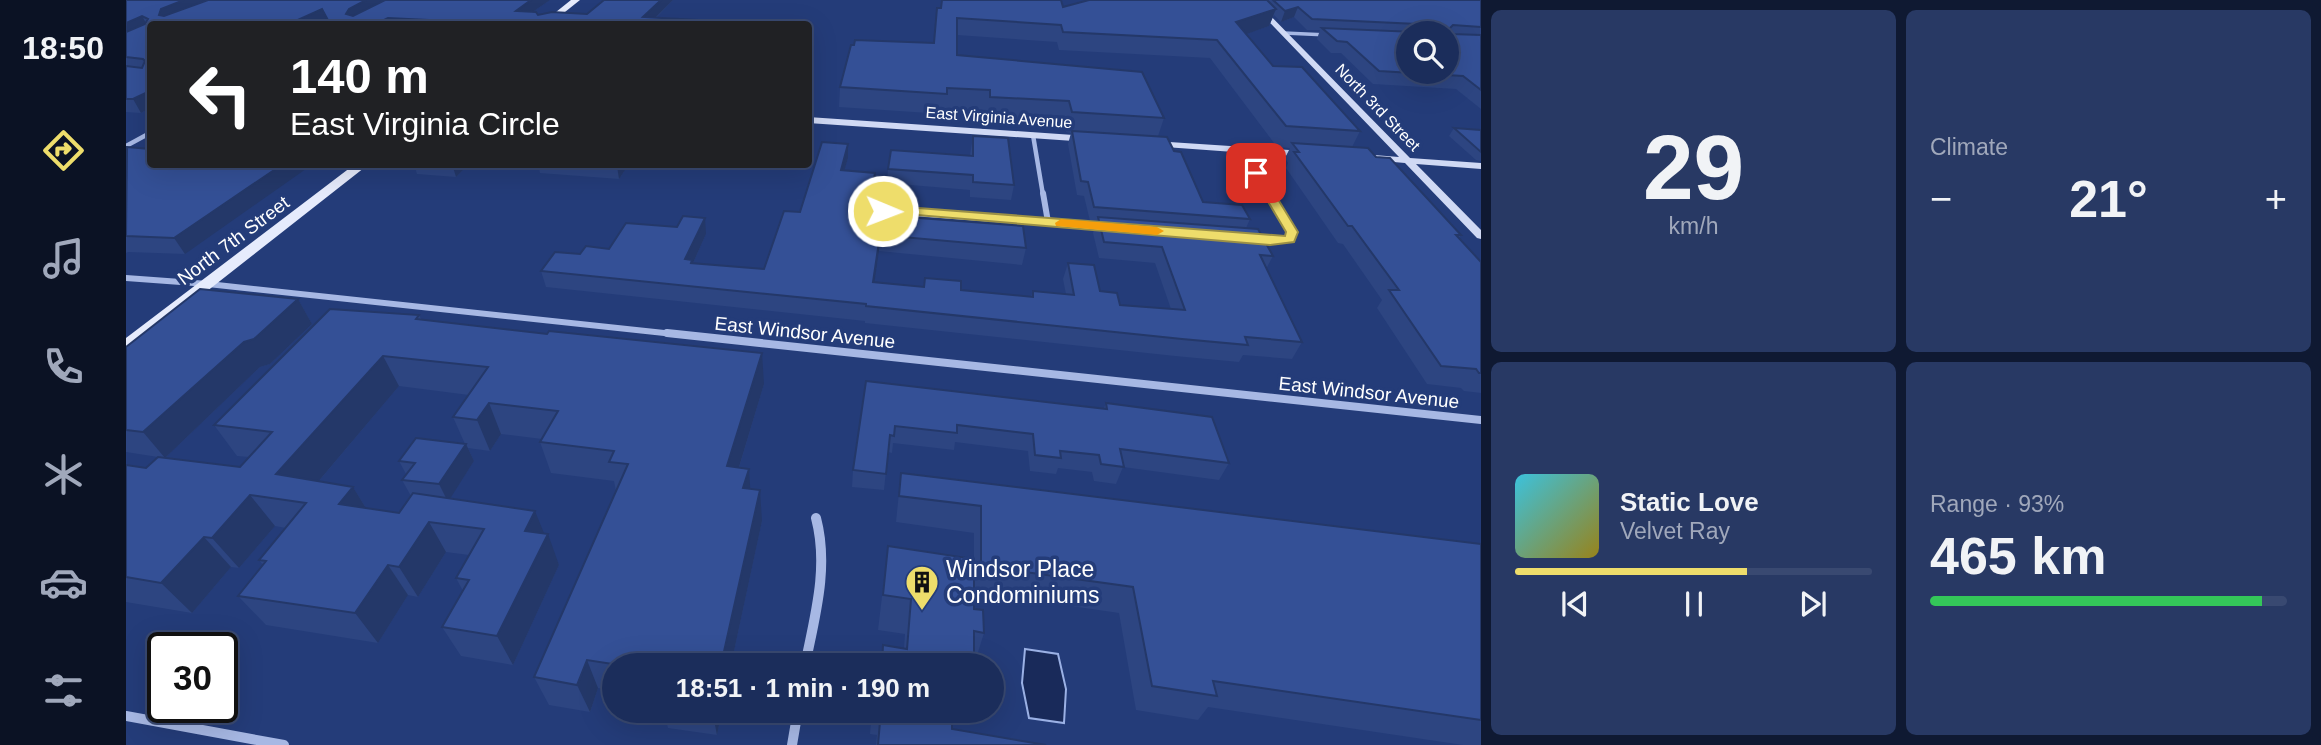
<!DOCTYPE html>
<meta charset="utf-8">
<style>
body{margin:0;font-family:Helvetica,sans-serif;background:#283964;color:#f1f3f6;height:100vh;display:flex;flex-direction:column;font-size:26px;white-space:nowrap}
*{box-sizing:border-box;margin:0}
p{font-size:23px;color:#a0a8bb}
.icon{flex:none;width:38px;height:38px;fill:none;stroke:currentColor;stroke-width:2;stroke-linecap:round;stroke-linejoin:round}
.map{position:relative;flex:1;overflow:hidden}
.side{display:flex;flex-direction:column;gap:10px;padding:10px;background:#0f1932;width:840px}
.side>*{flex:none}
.banner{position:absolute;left:21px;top:21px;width:665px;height:147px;border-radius:7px;box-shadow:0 7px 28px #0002,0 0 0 2px #394971;background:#202124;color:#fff;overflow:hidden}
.buttons{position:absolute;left:1270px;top:21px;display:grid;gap:14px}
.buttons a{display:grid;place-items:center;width:63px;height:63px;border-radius:50%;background:#1b2d5b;box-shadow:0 7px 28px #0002,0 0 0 2px #394971;font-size:35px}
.speed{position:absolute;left:21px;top:632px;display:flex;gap:14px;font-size:35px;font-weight:700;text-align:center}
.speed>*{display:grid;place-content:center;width:91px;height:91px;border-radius:50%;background:#1b2d5b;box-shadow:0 7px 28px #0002,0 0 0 2px #394971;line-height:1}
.speed .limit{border:4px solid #111;border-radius:10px;background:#fff;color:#111}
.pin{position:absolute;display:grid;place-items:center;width:60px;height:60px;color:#fff;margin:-30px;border-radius:14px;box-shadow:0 4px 10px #0006}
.me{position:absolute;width:77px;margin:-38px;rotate:91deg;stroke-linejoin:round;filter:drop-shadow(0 0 5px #0008)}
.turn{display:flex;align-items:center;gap:24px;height:147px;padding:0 28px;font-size:32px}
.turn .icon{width:91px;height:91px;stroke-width:2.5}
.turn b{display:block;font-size:49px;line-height:60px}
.big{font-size:52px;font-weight:600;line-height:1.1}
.side .card{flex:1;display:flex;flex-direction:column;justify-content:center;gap:10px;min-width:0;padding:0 24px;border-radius:10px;background:#283964}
.side .dial{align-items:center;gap:0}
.dial b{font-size:91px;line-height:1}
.song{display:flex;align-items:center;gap:21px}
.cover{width:84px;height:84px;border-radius:10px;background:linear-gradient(135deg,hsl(190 70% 55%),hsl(50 70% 35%))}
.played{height:7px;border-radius:4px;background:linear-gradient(90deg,#eedd6b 65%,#394971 65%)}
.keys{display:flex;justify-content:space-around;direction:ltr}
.heat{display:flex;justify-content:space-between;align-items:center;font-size:38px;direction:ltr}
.charge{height:10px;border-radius:5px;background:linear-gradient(90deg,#34c759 93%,#394971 0)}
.side .tiles{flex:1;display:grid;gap:10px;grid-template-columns:repeat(2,1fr)}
.trip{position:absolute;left:476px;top:653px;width:402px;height:70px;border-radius:35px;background:#1b2d5b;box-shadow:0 7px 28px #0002,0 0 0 2px #394971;font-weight:600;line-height:70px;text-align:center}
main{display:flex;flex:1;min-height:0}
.tabs{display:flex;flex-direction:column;width:126px;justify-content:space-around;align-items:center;background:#0b1224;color:#a0a8bb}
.tabs .icon{width:49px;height:49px}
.tabs .on{color:#eedd6b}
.tabs b{font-size:32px;color:#f1f3f6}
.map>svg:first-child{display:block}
.water{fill:#192a5a;stroke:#9bb1e5;stroke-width:2}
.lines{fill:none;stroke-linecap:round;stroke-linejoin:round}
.street-far4{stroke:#a7b8e4;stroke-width:3.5}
.street-far3{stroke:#a7b8e4;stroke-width:4.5}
.street-far2{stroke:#a7b8e4;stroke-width:6}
.street-far1{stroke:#a7b8e4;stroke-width:8}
.street{stroke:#a7b8e4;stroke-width:10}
.secondary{fill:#d0d9f4;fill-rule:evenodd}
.primary{fill:#e6ebfc;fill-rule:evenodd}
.wall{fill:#2d4581;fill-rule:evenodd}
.shaded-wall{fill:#243869}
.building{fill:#345096;stroke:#243869;stroke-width:2;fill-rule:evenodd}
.route{fill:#eedd6b;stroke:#9b9046;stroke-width:2}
.slow{fill:#f59e0b}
.labels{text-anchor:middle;stroke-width:7;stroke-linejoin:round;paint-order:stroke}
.far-street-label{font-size:16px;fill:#fff;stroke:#243c79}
.street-label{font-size:19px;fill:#fff;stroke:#243c79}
.near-poi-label{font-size:23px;fill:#fff;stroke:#243c79;text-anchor:start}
</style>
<main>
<nav class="tabs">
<b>18:50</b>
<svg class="icon on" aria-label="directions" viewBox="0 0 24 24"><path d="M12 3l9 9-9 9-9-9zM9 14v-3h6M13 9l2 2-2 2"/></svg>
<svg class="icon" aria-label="music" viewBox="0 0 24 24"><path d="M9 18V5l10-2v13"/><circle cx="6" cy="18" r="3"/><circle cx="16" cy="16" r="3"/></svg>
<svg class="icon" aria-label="phone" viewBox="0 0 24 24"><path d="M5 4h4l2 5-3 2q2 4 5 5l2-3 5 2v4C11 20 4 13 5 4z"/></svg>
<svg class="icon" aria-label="climate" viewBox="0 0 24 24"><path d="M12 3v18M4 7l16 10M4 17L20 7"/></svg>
<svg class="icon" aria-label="car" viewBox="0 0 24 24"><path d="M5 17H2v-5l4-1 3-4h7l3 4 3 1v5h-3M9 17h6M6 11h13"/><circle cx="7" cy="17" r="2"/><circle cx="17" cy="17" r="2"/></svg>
<svg class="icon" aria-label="filters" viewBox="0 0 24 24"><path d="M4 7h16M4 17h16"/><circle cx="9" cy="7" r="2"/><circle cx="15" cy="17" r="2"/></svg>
</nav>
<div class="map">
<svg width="1355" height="745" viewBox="0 0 1355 745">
<rect width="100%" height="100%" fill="#243c79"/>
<path class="water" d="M899,649L932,654L940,689L938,723L903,718L896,683Z"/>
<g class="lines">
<path class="street-far4" d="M1158,33L1202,35"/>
<path class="street-far3" d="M907,135L917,195
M0,146L24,133
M1115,149L1143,195"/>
<path class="street-far2" d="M917,193L922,222
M757,211L978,227
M1130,240H1164L1166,232L1142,193
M0,278L82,284L557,335"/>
<path class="street-far1" d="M541,333L1355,420"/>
<path class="street" d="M679,665C689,616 703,567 690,518
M0,716L158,745
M666,745L672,710"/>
<path class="secondary" d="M1122,0H1129L1284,158L1355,163V169L1290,164L1355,230V239L1351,238L1279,163L1245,160L1243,158L1248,155L1273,157Z
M682,117L962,136L967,139L962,142L682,123Z
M1028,141L1179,151L1184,154L1179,157L1025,146L1023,144Z"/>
<path class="primary" d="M445,0H454L424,24H415Z
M229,164H243L6,350L0,351V338Z"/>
</g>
<path class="wall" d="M0,0H424L408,11L412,15L461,14L478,0H547L530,18L570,20L571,24H203L201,20L24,24V108L15,113L0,112Z
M1142,0H1355V109L1330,89L1247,84L1215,53H1205L1191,39L1194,30H1181L1168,17L1155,22L1148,15L1143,26L1120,34L1147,66L1234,131L1226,147L1250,157L1335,235L1333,238L1355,262V393L1338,391L1335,388L1301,384L1251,308L1256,300L1217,244L1212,243L1160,168L1162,163L1159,158L1164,148L1151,147L1084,58L933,50L931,42L831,35V55L1038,118L1032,136L1048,151L1077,202L1124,219L1120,228L1147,256L1140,269L1176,342L1166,359L1117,355L1113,362L1049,356L739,323V321L420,287L415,271L454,254L483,249L580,234L567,263L638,269L674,212L722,144V158L718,170L749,173L748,188L743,214L900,248L896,265L753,251L748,283L797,287L799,278L835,290L905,297L907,291L940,294L937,279L942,263L974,291L994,305L1045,309L1029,263L973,258L967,233L970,222L964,221L958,196L951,195L942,144L945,133L940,132L939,122L861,117L860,110L819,108L818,114L713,107L714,87L808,43L811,8L937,7Z
M1328,128L1355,130V161L1350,160L1323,136Z
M847,136L888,185L885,200L844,197V190L761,183L762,169L844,155Z
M0,148L59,254L2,252L0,253Z
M288,164H343L330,177L291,174Z
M412,164H503L493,179L414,173Z
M172,299L186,324L144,364L134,367L39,458L114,467L123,457L111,456L88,425L293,315L295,319L638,384L613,468L624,489L636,521L605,665H488V691L472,688L464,712L423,705L408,677L490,491L488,481L425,473L414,442L416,439L375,434L364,451L342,448L348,461L324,498L418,533L433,565L387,665L335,656L316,627L337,591L330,578L343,555L320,552L292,597L282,595L252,643L140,625L112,596L137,565L133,560L160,528L149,526L113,568L105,567L66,613L0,602V465L20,468L32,457L0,452V347ZM273,386L343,395L327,417L339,444L273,461L280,474L276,480L285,496L273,513L240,508L227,487L193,481Z
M740,381L978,408L980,403L1103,463L1093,480L997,467L990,484L968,481L966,472L932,468L930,474L904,471L902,451L829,442L828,450L767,443L766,453L762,452L758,490L726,487L727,470Z
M775,473L1355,544V745H1337L1082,707L1072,720L1010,710L993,613L848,592V609L858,633L848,665H754L757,645L778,648L779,634L752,630L762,546L848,566V533L770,522Z
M537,710H596L591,735L542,728Z
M746,710H826V729L920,745H750L751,735L744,734Z"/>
<path class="shaded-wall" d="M58,0H92L41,20L33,15L35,9Z
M240,0H266L227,20L220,14L223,9Z
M405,0H424L392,22L390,11Z
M535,0H547L523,24L517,17Z
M1172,7L1168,17L1155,22L1159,11Z
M196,9L201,20L192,24H163Z
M1150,9L1143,26L1104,40L1110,22Z
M16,16L23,28L0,38V23Z
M262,18L265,24H250Z
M24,91V108L15,113L7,99Z
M722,144V158L714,185L715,170Z
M157,164H187L59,254L48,238Z
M326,164H343L330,177Z
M492,164H503L493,179L491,166Z
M749,173L748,188L740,230L741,214Z
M579,218L580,234L567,263L559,259Z
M754,235L753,251L746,299L747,282Z
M172,299L186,324L144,364L134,367L39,458L17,432L118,342Z
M636,353L638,384L604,497L601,466Z
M257,356L273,386L175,502L150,474Z
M363,403L375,434L364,451L351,420Z
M340,444L348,461L322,502L313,484Z
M623,469L625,500L617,488Z
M227,487L246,518L213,504Z
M634,490L636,521L605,665H595Z
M124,495L149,526L113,568L86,538Z
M409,511L420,538L422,534L433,565L387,665L371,636L399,531Z
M303,522L320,552L292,597L273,567Z
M78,537L105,567L66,613L35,583Z
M262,565L282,595L252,643L229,613Z
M461,660L472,688L464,712L451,685Z
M586,710H596L591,735Z"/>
<path class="building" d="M0,0H58L35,9L33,15L38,16L82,0H240L223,9L220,14L227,16L259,0H405L390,11L410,12L412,15L426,12L461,14L478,0H535L517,17L570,20L567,24H341L345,22L262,18L250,24H204L196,9L163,24H24V91L7,99H0V66L16,68L19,61L17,59L0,57V32L19,24L22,19L16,16L0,23Z
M816,0H935L937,7L963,0H1141L1150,9L1110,22L1147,66L1176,67L1234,131L1160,126L1091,40L937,32L935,25L831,18V55L1016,72L1038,118L946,112L943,101L864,97V90L821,88V94L714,87L725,45H728L729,40L808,43L811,8H815Z
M1147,0H1355V27L1327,25L1323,29L1326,34L1355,35V90L1337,76L1253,71L1221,42L1211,41L1196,28L1289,32L1293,29L1291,24L1186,19L1172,7L1159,11ZM1283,33H1321V72H1283Z
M1328,128L1355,130V152Z
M946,131L1041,137L1048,151L1055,152L1077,202L1116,205L1124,219L968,207L962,182L955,181Z
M847,136L882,138L888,185L847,182V175L762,169L765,150L847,156Z
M696,142L722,144L715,170L749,173L741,214L897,226L900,248L754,235L747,282L798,287L799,278L835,281V290L907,297V291L948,295L942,263L968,265L974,291L991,293L994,305L1059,310L1036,247L978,242L972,217L1132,229L1147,256L1134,255L1176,342L1119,337L1122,345L1056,339L740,306V304L415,271L429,252L454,254L460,246L483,249L500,223L551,227L557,216L579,218L559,259L566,260L565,263L638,269L658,211L674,212Z
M1166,143L1242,148L1250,157L1264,158L1335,235H1330L1355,262V373H1353L1350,369L1315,366L1263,290H1273L1226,226H1222L1168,152H1173Z
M1,147L24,149V164H157L48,238L0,236Z
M469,164H492L491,166Z
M74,289L172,299L128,339L118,342L17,432L0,430V347Z
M204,309L293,315L290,319L421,334L423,331L636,353L601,466L623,469L617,488L634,490L595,665H493L461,660L451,685L408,677L502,464L483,462L488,451L414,442L432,411L363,403L351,420L327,417L362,367L257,356L150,474L227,487L213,504L273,513L287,493L409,511L399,531L422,534L371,636L316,627L343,580L330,578L358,529L303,522L273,567L262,565L229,613L112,596L140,561L133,560L180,503L124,495L86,538L78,537L35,583L0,577V465L20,468L32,457L114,467L146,432L88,425Z
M740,381L981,409L980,403L1086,417L1103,463L994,449L998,467L975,464L973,455L934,451L935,458L909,455L907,434L831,425V433L769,426L768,436L764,435L760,474L727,470Z
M290,438L340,444L313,484L276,480L289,463L273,461Z
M775,473L1355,544V720L1087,681L1091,696L1026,686L1007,587L855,566V506L773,496Z
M762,546L848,559V609L857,610L858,633L848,631V660L827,656L826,665H756L757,645L781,649L785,599L757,595Z
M755,710H826V729L920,745H752Z"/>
<path class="route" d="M1130,170L1136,173L1172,232L1168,242L1144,245L779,214L757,215L751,211L757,208L779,207L1159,236L1160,232L1125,173Z"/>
<path class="slow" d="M935,219L1031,227L1038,231L1031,235L930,226L929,223Z"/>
<defs>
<symbol id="building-pin" viewBox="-11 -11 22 30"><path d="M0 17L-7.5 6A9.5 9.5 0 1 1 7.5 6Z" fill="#eedd6b" stroke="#243c79"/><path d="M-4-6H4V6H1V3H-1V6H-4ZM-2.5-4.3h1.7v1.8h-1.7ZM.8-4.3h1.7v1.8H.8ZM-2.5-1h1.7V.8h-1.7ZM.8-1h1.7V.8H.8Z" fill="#111"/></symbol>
</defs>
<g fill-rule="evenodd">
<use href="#building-pin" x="777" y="563" width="38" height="52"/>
</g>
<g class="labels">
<g class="far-street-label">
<text transform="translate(1252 107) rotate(46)" y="6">North 3rd Street</text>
<text transform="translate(873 117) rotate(4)" y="6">East Virginia Avenue</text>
</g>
<g class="street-label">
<text transform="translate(107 240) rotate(-37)" y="7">North 7th Street</text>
<text transform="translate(679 332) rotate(6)" y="7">East Windsor Avenue</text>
<text transform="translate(1243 392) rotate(6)" y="7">East Windsor Avenue</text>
</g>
<g class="near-poi-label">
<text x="820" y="577">Windsor Place<tspan x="820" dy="26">Condominiums</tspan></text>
</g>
</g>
</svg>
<div class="buttons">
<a><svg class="icon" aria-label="search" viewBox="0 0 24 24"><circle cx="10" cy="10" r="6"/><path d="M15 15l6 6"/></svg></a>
</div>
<div class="speed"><div class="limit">30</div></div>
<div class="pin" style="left:1130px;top:173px;background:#d93025"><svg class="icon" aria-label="arrive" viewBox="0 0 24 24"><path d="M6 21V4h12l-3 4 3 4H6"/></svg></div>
<svg class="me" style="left:757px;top:211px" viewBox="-20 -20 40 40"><circle r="17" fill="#eedd6b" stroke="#fff" stroke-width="3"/><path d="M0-11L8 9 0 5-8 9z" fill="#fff"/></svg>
<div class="trip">18:51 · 1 min · 190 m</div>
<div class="banner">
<div class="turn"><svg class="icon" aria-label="left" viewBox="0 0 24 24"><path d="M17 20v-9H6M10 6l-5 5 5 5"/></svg><div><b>140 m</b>East Virginia Circle</div></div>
</div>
</div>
<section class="side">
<div class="tiles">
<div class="card dial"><b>29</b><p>km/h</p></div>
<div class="card"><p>Climate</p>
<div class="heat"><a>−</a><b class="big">21°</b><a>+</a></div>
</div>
<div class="card">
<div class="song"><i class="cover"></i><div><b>Static Love</b><p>Velvet Ray</p></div></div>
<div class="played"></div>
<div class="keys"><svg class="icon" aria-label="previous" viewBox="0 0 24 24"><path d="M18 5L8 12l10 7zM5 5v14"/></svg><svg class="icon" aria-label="pause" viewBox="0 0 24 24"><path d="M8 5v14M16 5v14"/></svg><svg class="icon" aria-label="next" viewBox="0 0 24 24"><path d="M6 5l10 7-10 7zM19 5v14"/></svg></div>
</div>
<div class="card"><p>Range · 93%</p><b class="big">465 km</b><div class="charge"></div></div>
</div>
</section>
</main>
